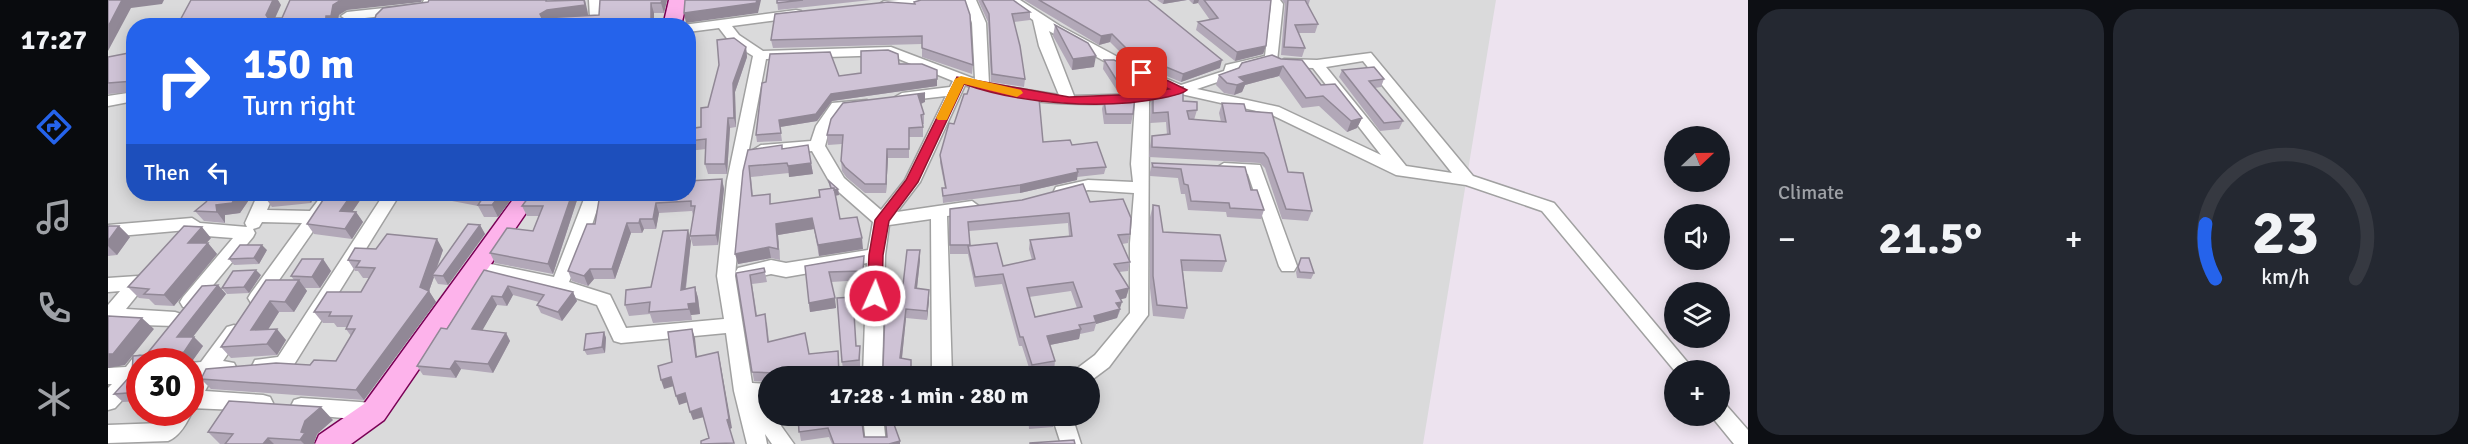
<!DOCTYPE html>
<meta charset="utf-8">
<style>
body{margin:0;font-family:Signika,sans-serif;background:#242831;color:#f1f3f6;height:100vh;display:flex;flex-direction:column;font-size:22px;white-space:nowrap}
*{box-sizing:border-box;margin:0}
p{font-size:20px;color:#9ea1a6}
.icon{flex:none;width:33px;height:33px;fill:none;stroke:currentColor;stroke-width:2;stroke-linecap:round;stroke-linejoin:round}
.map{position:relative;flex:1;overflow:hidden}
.panel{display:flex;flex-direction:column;gap:9px;padding:9px;background:#0d0f14;width:720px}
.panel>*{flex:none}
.hud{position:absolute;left:18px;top:18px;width:570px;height:183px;border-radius:24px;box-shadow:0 3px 15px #0003;background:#2563eb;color:#fff;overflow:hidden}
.needle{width:39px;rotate:68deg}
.tools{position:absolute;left:1556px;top:126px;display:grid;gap:12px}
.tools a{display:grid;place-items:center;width:66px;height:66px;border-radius:50%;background:#171b24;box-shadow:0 3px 15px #0003;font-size:30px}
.speed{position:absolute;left:18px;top:348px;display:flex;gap:12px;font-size:30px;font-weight:700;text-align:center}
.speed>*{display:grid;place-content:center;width:78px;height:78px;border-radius:50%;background:#171b24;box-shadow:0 3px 15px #0003;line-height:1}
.speed .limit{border:9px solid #d22;background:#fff;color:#111}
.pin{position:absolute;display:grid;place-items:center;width:51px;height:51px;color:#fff;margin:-26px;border-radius:12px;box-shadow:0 3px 9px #0006}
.me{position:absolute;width:66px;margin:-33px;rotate:2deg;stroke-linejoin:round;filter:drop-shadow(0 0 4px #0008)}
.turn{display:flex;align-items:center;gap:21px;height:126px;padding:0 18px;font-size:27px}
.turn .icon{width:78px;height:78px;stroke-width:2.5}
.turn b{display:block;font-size:42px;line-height:51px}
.then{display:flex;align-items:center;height:57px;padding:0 18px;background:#0003;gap:12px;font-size:22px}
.big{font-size:45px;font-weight:700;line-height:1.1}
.panel .tile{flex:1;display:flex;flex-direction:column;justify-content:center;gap:9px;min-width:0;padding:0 21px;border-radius:24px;background:#242831}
.panel .dial{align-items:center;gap:0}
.dial svg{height:156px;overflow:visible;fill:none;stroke:#363941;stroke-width:7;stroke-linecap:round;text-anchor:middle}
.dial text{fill:#f1f3f6;stroke:none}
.heat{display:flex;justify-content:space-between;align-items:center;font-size:33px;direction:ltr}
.panel .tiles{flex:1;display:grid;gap:9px;grid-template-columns:repeat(2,1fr)}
.trip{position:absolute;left:650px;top:366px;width:342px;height:60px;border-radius:30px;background:#171b24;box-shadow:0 3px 15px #0003;font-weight:700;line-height:60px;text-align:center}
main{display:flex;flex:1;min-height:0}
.tab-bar{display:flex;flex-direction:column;width:108px;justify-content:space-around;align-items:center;background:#090b0e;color:#9ea1a6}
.tab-bar .icon{width:42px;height:42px}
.tab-bar .on{color:#2563eb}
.tab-bar b{font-size:27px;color:#f1f3f6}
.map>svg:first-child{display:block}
.residential{fill:#dadadb;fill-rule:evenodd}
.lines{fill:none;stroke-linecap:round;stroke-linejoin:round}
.street-casing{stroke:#a1a1a1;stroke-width:3}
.secondary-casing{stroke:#790055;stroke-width:3}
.street{fill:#fff;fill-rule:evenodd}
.secondary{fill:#fdb3eb;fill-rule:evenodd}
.wall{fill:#b2a8b8;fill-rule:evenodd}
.shaded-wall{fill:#918896}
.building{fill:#cfc3d6;stroke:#918896;stroke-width:1.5;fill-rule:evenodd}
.route{fill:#e11d48;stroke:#92132f;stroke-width:1.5}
.slow{fill:#f59e0b}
</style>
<main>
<nav class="tab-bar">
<b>17:27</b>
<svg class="icon on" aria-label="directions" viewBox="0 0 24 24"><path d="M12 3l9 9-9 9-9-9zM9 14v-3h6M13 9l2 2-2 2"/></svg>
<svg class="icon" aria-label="music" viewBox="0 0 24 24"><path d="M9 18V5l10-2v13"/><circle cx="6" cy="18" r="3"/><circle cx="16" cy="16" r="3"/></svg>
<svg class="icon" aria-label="phone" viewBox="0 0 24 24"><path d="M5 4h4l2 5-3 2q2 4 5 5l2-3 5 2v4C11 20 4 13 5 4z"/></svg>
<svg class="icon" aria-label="climate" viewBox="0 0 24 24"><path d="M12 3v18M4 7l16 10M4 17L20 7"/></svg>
</nav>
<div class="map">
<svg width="1640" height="444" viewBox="0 0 1640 444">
<rect width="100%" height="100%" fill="#ede3ef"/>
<path class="residential" d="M0,0H1388L1315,444H0ZM26,26H580V194H26ZM32,362H82V412H32ZM660,376H981V416H660Z"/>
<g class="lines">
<defs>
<path id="street" d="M316,0H328L324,10L319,11L239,20L233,16L239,12L314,4Z
M481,0H493L494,23L437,26L443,22L482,17Z
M791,0H844L838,4L776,9L770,5L776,1Z
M856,0H868L878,23L881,84L951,95L931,46L925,20L897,0H912L952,26L1019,62L1073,85L1116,71L1118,65L1157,56L1163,5L1159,0H1172L1175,4L1169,61L1129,71L1127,76L1089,89L1171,107L1273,155L1205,68L1176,67L1169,63L1176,59L1209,60L1263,53L1365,176L1446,203L1586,370H1566L1434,211L1358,185L1288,175L1162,114L1073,94L1041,101L1040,315L1001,367L981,382V376H965L967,370L987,355L1022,313V243L1026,193L980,190L954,197L946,191L948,187L980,180L1025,182L1023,164L1027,103C972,105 909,106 857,85L812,182L789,212L864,201L872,207L864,213L839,216L844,376H824L823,219L781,225L777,255L774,376H755L759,263L678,277L663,274L636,280L630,278L627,273L630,268L663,260L678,263L760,250L765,222L724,186L704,151L653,155L645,150L653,145L703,141L708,126L724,103L759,100L761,103L759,106L735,110L722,127L717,146L736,178L773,210L797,180L838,96L794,101L787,97L794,93L842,87L845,81L781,55L658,59L635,181L627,276L644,383L660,384V400H654L660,407V416H666L686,444H664L657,434L659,444H639L626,391L618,333L513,343L506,341L489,305L450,292L368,275L362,273L359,268L362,263L368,261L446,277L478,194H494L482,231L461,282L502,295L518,328L616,319L609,276L619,181L645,56L621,41L611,28L580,32V26L575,25L688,10L693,11V17L624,26L631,35L655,51L783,47L867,79L864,23ZM941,31L1009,68L1058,89L1034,94L966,96ZM1255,61L1344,173L1298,166L1218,67Z
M26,92V101L0,106V96Z
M1116,163L1152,165L1189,266L1186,271H1174L1171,266L1140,174L1111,172L1108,168Z
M150,194H166L159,210L202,211L215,194H231L155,303H143L140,298L143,293L194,223L154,222L151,227L145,229L147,233L145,237L87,307H75L72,302L75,297L125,238L86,235L79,230L0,237V225L84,218L92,223L139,227L137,223Z
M276,194H292L182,371L154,374L147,372L144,366L147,360L170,357Z
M30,276L36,278L39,283L18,309L67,312L73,314L76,319L73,324L67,326L0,324V305L12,291L0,292V278Z
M126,325L133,327L135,332L115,361L126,363L129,369L126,375L104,378L97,391L155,395L162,397L165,403L162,409L155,411L82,408V363L93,362L119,327Z
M32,356L40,362H32V381L7,408L0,410V388L4,384H0V368L18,367L25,358Z
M193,398L266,403L273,406L276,412L273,418L266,421L193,414L186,412L183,406L186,400Z
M1611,402L1618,405L1640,430V444H1626L1604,417L1611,416Z
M82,409L84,412C79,423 71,437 60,441L0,443V425L55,423L62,412H82Z
M755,416H775L778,444H758Z
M944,416H964L973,444H953Z"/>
<path id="secondary" d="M561,0H579L573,26H555Z
M409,194H431L276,420L243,444H207L211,435L256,404Z"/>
</defs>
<use href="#street" class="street-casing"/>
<use href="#secondary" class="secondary-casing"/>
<use href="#street" class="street"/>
<use href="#secondary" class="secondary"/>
</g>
<path class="wall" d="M321,0H439V1L479,9L480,15L468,16L491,15L559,0L556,13H546V26H265L320,2Z
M669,0H763L670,10Z
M870,0H905L922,12V20L906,22L917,79L916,87L883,82L880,22Z
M916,0H1040L1112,68L1073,82L1020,60L1002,42L991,45Z
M1049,0H1079L1055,4Z
M1081,0H1163L1158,46L1155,54L1127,61L1088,30L1090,22L1102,20L1090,3L1085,4Z
M1174,0H1202L1200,6L1210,24L1207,33H1191L1197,48L1194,57L1173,55L1177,4Z
M806,2L865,65L864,74L814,57V44L665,48L663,40L806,4Z
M947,25L986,67L964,70L945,36Z
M638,47L639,57L627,92L628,127L622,128L619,174H600L597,164L598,149L580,151V129L593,127L600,107Z
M26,52V92L0,94V57Z
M1164,55L1213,85L1254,118L1249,128L1239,132L1211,106L1194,108L1171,76L1137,85L1134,92L1126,95L1116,93L1108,85L1111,75Z
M996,60L1052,80L1051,88L1010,92L995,69Z
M791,64L829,86L724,101L709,121L672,127L674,141L649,142L648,135L731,76L753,73Z
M1234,70L1276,79L1273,87L1267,88L1295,121L1291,129L1272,131L1231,77Z
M1045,93L1075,101L1089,110L1086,120L1113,122L1111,113L1114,103L1138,111L1204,211L1200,221L1174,219L1157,168L1152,163L1041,157L1042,146L1044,136L1059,135L1058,122L1042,123L1043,103Z
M1019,96H1027L1025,114L1023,124H996L994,109L996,100H1019Z
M919,98L935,142L964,145L998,167L996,174L969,177V180L912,193L835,203L834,188H837L832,163V155L846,124Z
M817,102L813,104L816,114V124H815V137H801V158H780L778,193H757L738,177L734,171L733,161L734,144L720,145L719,135Z
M674,149L703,163L705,174L681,177V173L643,177L645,196L663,204L712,197L711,190L722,189L721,181L730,189L731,195L727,196L732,219L755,249L711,256L706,229L670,235L672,260L663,258L630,264L640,150Z
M1044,163L1137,167L1143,190L1156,210L1153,219L1119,217L1118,212L1080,210L1077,194H1073L1070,178L1042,176V172Z
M614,179L616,189L610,245L585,246L582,236L585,216L584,211L551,213L548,229H536L534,233H523L507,279H486L480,286L464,281L460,271L487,224Z
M104,194H145L132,213L117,215V223L96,221L87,211L98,202Z
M157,194H207L203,203L164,207L156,196Z
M219,194H274L272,196H255L244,212H248L255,222L244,239L206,234L199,224Z
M340,194H407L390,217H376L370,206L344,201Z
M423,194H471L445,274L387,263L382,253L425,231L431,216H419L414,206Z
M982,202L1022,234L1020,243L1014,244L1022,262L1020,271L1011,272L1021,288L1018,298L1012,299V311L1009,318L988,324L986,331L972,334L971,339L942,345L947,361L946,371L923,374L914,346H911L894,284L867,287L860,254H842V209ZM960,223L961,236L922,240L921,249L924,260L895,266L862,246L861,231ZM963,291L969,308L927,317L921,297Z
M1045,205L1055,232L1118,261L1114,272L1075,271L1079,308L1076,319L1045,316L1042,288V217Z
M372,225L377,234L340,285L330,284L326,277L321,291L328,302L256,400L103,389L93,379L202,365L228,361L243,336L238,329V327H229L226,323H215L206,312L253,292L261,278H255L250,271H247L240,260L268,249L335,250L329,268Z
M0,226H11L22,237L9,255L0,256Z
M103,238L98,243H100L109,254L66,306L47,305L41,299L31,298L20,287Z
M583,241L578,289L587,287L590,298L592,314L583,315L584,320L545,323L542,314L521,316L517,305L543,287Z
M159,250L151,264L126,265L121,259Z
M756,256V280L723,282L728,308L702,312L697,266Z
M1193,258L1206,273L1203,279L1189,278L1188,272Z
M215,259L223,271L212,288H197L199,291L186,312H171L160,329L178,340L169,355L123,358L113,347L186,280L183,276Z
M812,260L809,288L821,290V300L819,320L798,318L794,358L775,367L795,285Z
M656,268L659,282L644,284L649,315L659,323L661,341L701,354L730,351L732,376H660V382L646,381L628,273Z
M376,270L465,292L469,301L454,321L433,313L429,305L431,302L405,295L399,306L389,305L374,330L398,333L402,341L385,373L353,369L348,378L315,375L309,366L339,329Z
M153,275L141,293L119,294L114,288Z
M110,285L118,294L84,337H86L95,346L85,360L80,362H32V401L15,402L6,394L24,374L25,356L38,355L94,286Z
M496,332L498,338L497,353L479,355L476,350Z
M748,346H752V368L735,369L734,362Z
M670,416H753L756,437H779L777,416H805V424H786L792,441V444H724L721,437L693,441L690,423L676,425L671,419Z
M829,416H874V419L830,423Z
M920,416L946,422L945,427L921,429Z
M225,420L209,434L206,443L207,444H112L100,432Z"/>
<path class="shaded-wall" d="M14,0H56L54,4L23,8L0,51V27Z
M165,0H170L173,5L164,25L158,15Z
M233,0H314L313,2L239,10L231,15L229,26H217L218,16L225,5Z
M438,0H439L441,6L477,0L479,9L480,15L443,20L436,24L432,14Z
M554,0H559L556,13L553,3Z
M649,0H653L650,13L578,23L576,13Z
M1056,0H1079L1055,4Z
M1086,0H1091L1090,3L1085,4Z
M543,3L546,13V26H543Z
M1004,34L1002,42L991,45L993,36Z
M1158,46L1155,54L1127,61L1129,52Z
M638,47L639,57L627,92L628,127L626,118L625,83Z
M988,56L986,67L964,70L965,59Z
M1114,60L1112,68L1073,82L1075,74Z
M1175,66L1171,76L1137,85L1134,92L1126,95L1131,77Z
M829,79V86L724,101L709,121L672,127L674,141L671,120L723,94Z
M817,93V102L810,105V95Z
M620,118L622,128L619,174L617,164Z
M1254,118L1249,128L1239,132L1243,121Z
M779,149L780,158L778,193V184Z
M703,163L705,174L681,177L680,166Z
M970,172L969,180L912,193V185Z
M614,179L616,189L610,245L608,235Z
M730,189L731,195L724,196L723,190Z
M130,194H145L132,213L117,215V223L109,212L108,205Z
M197,194H207L203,203Z
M244,194H254L255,196L238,221L232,211Z
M393,194H407L390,217L384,205Z
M464,194H471L445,274L440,264Z
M548,203L551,213L548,229L545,219Z
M248,212L255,222L244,239L237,229Z
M704,218L706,229L670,235L672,260L668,224Z
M532,219L536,229L534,233L531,223Z
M519,223L523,233L507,279L504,269Z
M372,225L377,234L340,285L335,276Z
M11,226L22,237L9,255L0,246V241Z
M94,227L103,238L89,254L80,243Z
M580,230L583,241L576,301L573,290Z
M754,238L755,249L711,256L710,245Z
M329,239L335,250L326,275H324L326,277L321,291L328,302L256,400L248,390L312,287Z
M100,243L109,254L66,306L56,295Z
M154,245L159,250L151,264L146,258Z
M661,247L663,258L630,264L627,254Z
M812,250V260L808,297L807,288Z
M215,259L223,271L212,288L204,277Z
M482,269L486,279L480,286L476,276Z
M148,270L153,275L141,293L136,287Z
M191,280L199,291L186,312L177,302Z
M110,285L118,294L78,346L69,337Z
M400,286L405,295L399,306L394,297Z
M587,287L590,298L592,314L583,315L584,320L580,304Z
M1021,288L1018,298L1006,301L1008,291Z
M821,290V300L819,320V311Z
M465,292L469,301L454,321L450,312Z
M384,296L389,305L370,338L364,329Z
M727,298L728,308L702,312L701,303Z
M162,301L171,312L153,341L143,330Z
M1014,302L1009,318L988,324V322L986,316L1008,303Z
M798,309V318L793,367L792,358Z
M34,318L46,329L17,365L0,368V354Z
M169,329L178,340L169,355L159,344Z
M584,329L587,338L590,366L588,357Z
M973,329L971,339L937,346L939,336Z
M496,332L498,338L497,353L494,347Z
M398,333L402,341L385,373L380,364Z
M86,337L95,346L85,360L68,362L72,353Z
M610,352L612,361L624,428L622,429L619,420Z
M347,361L353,369L348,378L342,369Z
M716,369L717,376H683Z
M563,377L566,386L556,389L553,380Z
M577,393L580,402L571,405L568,396Z
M213,407L225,420L209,434L206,443L207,444H196L192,440L193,432L197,421Z
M593,408L596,417L585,420L582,412Z
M160,438L166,444H155Z
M792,441V444H781Z"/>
<path class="building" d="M0,0H14L0,27Z
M83,0H165L158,15L160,18H174L182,0H233L225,5L223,16H218L217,26H69Z
M321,0H438V1L476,0L477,5L439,10L432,14L434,18L491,15L492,0H554L553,3H543V26H265L268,15L275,8L320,2Z
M577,0H649L648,3L576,13Z
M669,0H695L669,3Z
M813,0H857L862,15L865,65L814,48V36L663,40L667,14L780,2L807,4L806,2Z
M874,0H905L922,12L904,14L912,46L917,79L884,74L881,14Z
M931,0H1040L1114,60L1075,74L1022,52L1004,34L993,36Z
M1096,0H1163L1158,46L1129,52L1090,22L1110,18Z
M1180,0H1197L1210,24L1187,25L1197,48L1176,47Z
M947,25L980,43L988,56L965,59Z
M626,38L638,47L625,83L626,118H620L617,164H597L598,139L580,141V129L593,127V108L600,107L611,65L609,40Z
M780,50L790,54L791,64H814L829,70V79L723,94L708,114L671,120L673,133L648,135L654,83L658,82L662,54L722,52L731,76L753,73V51Z
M26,52V81L0,83V57Z
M1164,55L1173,59L1194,60L1213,85L1227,84L1254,118L1243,121L1215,96L1198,98L1175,66L1131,77L1137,82L1129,85L1119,83L1111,75L1131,68L1134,63Z
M996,60H1006L1052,80L1011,84Z
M1266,67L1276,79L1261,81L1295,121L1276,123L1234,70Z
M863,82L919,95V98H931L935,142L962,140L964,145L989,142L998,167L969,169L970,172L912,185L835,196L834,188H838L832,155L841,123L846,124L856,94H859Z
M1075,87V101L1089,102V110L1079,111L1081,119L1118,122L1114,103L1136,104L1138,111L1164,113L1180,172L1195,173L1204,211L1178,209L1160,158L1156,153L1044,147V136L1062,134L1060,112L1045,113V93Z
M817,93L810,95L816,114L813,115L815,127L801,128V149H779L778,184H757L737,167L733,161L735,135H719L723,119L735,103Z
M1019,96H1027L1025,114H998L996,100H1022Z
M674,145V149L700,145L703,163L680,166L679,163L641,166L644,196L662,194V204L712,197L711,190L726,188L732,219L749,217L754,238L710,245L704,218L668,224L670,249L661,247L627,254L635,171L640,150Z
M1044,163L1137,167L1143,190H1149L1156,210L1122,208L1121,203L1083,201L1080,185L1076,184L1073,169L1045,167Z
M614,179L608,235L582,236L587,206H583V201L548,203L545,219H532L531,223H519L504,269H482L476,276L460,271L479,224H487L492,194H580V181Z
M721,181L730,189L726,190V188H723Z
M975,184L982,202L1015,199L1023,218L1022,234L1010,235L1022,262L1006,264L1021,288L1008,291L1014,302L1008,303L1012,309L986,316L988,322L971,325L973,329L939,336L947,361L924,365L915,337H912L895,274L867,277L860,246L889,243L895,266L927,259L922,240L964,236L961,213L860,222L862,245H842V209L914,200ZM965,282L974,307L927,317L919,288Z
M104,194H130L124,203L108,205L109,212L87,211L98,202Z
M157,194H184L156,196Z
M219,194H244L232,211L248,212L237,229L199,224Z
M360,194H393L384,205H370L376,196Z
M423,194H464L440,264L382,253L399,228L425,231L435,206H414Z
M1045,205L1051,206L1055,232L1112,235L1118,261L1073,260L1079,308L1049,305L1045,276Z
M360,224L372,225L335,276L324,275Z
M0,226H11L0,241Z
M76,226L94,227L80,243H100L56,295L36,294L41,289L20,287Z
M580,230L573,290L587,287L588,303L580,304L581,309L541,312L542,302L517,305L518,290L543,287L555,231Z
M279,234L329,239L312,287L321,291L248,390L93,379L98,369L168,363L202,365L206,360L228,361L247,329H238L244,316H221L223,312H206L219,292H253L267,268L248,267L252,261L240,260L247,248L268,249Z
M132,245H154L146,258L121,259Z
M799,250H812L807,288L821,290L819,311L798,309L792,358L803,360V376H770L771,369L775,367L778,283L795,285Z
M756,256L755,271L721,272L727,298L701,303L697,266Z
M1193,258H1201L1206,273L1192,272L1190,267Z
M194,259H215L204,277L183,276Z
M656,268L657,272L642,275L648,316L657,314L660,342L697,333L701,354L730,351L731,376H717L716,369L683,376H668V373L644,372L628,273Z
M148,270L136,287L114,288L125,271Z
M376,270L465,292L450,312L429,305L436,295L400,286L394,297L384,296L364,329L398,333L380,364L347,361L342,369L309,366L333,328L339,329Z
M158,280H191L177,302L162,301L143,330L169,329L159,344L113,347Z
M110,285L69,337H86L76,352L72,353L68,362H32V392L6,394L24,374L25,356L38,355L94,286Z
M745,297L748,346H752L751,360L734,362L729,298Z
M0,316L34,318L5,354H0Z
M584,329L588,357L610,352L621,419L619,420L626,443L593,444V441L601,438L593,408L582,412L577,393L568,396L563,377L553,380L550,366L564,362L560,332Z
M496,332L494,347L476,350L478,334Z
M121,401L213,407L197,421L193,432L197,433L192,440L160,438L155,444H117L125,434L100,432Z
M690,416H753L756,437H779L777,416H783L792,441L781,444H726L720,428L691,432Z
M921,416H945L946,422L922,423Z
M966,440L967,444H922V443Z"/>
<path class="route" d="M1030,70H1038L1079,90C1073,95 1062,96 1054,98C996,110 912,104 856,84L810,182L781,221L775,255L774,296L772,300H761L759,296L761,255L767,220L798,180L849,77L961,97L1034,94L1061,89L1030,75Z"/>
<path class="slow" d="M853,76L913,90L915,93L909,97L856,84L839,120H830L828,118L847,79Z"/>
</svg>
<div class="tools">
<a><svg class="needle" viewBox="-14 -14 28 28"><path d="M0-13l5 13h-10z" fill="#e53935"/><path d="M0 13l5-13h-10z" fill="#9ea1a6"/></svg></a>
<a><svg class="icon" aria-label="sound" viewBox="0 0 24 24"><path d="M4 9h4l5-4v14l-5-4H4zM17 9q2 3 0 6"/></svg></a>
<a><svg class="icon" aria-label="layers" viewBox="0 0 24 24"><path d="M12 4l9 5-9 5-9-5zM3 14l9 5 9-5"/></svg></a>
<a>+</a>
</div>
<div class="speed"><div class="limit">30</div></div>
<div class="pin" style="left:1034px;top:73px;background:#d93025"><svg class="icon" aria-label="arrive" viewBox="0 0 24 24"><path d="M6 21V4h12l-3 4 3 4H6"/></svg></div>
<svg class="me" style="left:767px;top:296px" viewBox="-20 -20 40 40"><circle r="17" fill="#e11d48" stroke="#fff" stroke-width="3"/><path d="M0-11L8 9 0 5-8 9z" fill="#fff"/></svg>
<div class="trip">17:28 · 1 min · 280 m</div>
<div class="hud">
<div class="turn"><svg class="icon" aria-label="right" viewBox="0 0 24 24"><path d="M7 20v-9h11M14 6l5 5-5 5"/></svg><div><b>150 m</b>Turn right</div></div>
<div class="then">Then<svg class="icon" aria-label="left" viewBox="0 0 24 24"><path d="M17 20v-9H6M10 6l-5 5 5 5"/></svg></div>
</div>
</div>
<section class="panel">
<div class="tiles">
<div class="tile"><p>Climate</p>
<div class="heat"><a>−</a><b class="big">21.5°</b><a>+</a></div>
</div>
<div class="tile dial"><svg viewBox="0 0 100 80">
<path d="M14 69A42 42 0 1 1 86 69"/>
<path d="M14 69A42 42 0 0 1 9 41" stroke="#2563eb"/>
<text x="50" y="56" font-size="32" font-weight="700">23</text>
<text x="50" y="72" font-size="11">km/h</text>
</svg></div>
</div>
</section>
</main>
